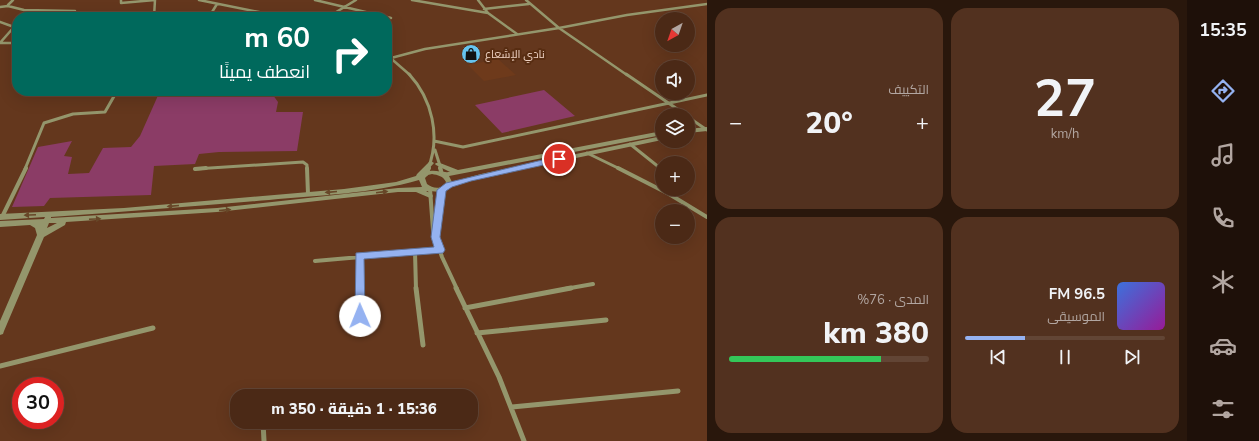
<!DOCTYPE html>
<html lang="ar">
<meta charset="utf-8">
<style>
body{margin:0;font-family:"Nunito Sans",Cairo,sans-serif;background:#52311f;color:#f1f3f6;direction:rtl;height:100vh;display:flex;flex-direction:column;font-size:15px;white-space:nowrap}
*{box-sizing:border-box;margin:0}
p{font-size:13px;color:#b2a6a1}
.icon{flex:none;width:22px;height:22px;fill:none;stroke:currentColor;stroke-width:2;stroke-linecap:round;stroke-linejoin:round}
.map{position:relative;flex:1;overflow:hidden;direction:ltr}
.drawer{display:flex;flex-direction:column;gap:8px;padding:8px;background:#29170c;width:480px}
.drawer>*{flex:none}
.top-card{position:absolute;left:12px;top:12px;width:380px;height:84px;border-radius:16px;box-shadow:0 4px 16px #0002,0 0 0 1px #624535;direction:rtl;background:#00695c;color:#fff;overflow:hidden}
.needle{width:26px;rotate:220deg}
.tools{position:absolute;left:655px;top:12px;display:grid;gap:8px}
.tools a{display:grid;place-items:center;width:40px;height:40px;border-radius:50%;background:#4b2916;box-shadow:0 4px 16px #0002,0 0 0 1px #624535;font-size:20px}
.speed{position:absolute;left:12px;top:377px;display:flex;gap:8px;font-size:20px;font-weight:700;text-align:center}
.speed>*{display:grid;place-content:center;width:52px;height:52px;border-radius:50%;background:#4b2916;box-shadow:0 4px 16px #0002,0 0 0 1px #624535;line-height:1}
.speed .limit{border:6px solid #d22;background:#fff;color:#111}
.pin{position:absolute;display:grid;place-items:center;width:34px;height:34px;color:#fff;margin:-17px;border:2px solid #fff;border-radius:50%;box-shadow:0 1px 4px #0007}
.me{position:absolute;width:44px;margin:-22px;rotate:359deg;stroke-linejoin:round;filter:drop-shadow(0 0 3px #0008)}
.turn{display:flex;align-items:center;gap:14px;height:84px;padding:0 16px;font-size:18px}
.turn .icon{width:52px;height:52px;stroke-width:2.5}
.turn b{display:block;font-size:28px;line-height:34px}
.big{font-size:30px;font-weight:800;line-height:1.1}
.drawer .tile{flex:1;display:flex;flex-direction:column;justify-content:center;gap:6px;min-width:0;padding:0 14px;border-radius:16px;background:#52311f}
.drawer .dial{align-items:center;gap:0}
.dial b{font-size:52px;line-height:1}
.song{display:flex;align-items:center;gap:12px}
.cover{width:48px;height:48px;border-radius:6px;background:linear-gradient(135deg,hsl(220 70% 55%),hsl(300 70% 35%))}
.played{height:4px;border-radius:2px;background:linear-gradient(90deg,#95b2f1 30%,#624535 30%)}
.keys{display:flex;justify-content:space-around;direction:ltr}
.heat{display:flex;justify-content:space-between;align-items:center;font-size:22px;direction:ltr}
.charge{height:6px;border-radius:3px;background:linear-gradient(90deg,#34c759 76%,#624535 0)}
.drawer .tiles{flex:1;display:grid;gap:8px;grid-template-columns:repeat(2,1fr)}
.trip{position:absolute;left:230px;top:389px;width:248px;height:40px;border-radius:16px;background:#4b2916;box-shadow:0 4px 16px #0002,0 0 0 1px #624535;font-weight:800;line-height:40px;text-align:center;direction:rtl}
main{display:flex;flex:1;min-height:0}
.dock{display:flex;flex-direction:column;width:72px;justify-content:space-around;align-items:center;background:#1e1009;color:#b2a6a1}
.dock .icon{width:28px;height:28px}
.dock .active{color:#95b2f1}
.dock b{font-size:18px;color:#f1f3f6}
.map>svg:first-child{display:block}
.built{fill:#6e3a1b}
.green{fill:#8b3c66}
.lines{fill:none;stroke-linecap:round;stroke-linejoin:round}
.minor-far3{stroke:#94966c;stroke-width:2.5}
.minor-far2{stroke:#94966c;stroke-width:3}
.minor-far1{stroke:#94966c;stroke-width:4}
.minor{stroke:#94966c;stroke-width:5}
.tertiary{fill:#94966c;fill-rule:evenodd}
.oneway{fill:#674728}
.route{fill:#95b2f1;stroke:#61749d}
.labels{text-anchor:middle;stroke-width:4;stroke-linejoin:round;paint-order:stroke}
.far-poi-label{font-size:11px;fill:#efd3c4;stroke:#582d12;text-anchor:start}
</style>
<main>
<nav class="dock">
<b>15:35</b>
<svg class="icon active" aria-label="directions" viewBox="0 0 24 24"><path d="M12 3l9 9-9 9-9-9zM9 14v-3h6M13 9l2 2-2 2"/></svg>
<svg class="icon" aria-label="music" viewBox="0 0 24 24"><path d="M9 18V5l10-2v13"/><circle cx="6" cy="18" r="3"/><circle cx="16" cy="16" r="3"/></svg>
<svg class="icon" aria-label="phone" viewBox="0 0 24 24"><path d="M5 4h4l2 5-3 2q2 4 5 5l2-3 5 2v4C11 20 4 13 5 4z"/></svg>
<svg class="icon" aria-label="climate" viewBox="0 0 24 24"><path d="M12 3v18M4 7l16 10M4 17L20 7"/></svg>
<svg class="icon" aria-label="car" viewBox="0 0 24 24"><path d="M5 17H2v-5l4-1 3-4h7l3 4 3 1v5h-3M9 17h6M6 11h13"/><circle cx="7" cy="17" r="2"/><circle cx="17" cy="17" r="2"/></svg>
<svg class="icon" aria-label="filters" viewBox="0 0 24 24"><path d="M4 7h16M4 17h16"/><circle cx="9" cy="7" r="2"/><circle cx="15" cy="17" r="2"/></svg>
</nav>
<section class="drawer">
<div class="tiles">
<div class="tile dial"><b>27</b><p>km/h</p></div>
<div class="tile"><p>التكييف</p>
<div class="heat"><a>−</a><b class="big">20°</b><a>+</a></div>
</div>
<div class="tile">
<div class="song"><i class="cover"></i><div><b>96.5 FM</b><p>الموسيقى</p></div></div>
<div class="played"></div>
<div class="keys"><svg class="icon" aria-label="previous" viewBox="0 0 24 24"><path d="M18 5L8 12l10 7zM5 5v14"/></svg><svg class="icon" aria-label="pause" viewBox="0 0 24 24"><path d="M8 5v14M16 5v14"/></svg><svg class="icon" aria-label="next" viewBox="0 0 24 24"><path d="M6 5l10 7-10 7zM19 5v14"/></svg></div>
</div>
<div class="tile"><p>المدى · 76%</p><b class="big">380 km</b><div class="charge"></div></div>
</div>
</section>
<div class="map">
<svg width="707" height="441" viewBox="0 0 707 441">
<rect width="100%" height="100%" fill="#64371d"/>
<path class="built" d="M498,59L516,75L484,81L468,65Z"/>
<path class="green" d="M544,90L575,116L502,133L475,105Z
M160,91H270L278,102L276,112H303L297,151L219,152L199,154L195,164L154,166L151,195L50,198L44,206L12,207L38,147L72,141L64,156L72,157L68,174L89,173L103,148L131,147L140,136Z"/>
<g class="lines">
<path class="minor-far3" d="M121,0V3L155,0
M199,0L284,17
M315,0L391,18
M412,0L488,13
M478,0L488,13L517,34
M526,0L559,28L627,75
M8,5L13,0
M0,7L8,6L24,10L75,11
M484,9L529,4
M154,17L155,0
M209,17L217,4
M328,17L356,0
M0,22L14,27L0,43
M0,43H17
M387,55L410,75
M391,58L425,49L559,28L627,15L707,4"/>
<path class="minor-far2" d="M409,74C432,99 441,136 428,169
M626,74L686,115
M688,117L707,130
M434,141L463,147L707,95
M630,144L660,168
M435,150L441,169
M587,153L620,169
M25,169L44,123L73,114L105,112L117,91
M195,169L303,162L307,165V169"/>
<path class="minor-far1" d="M307,168L308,194
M440,168L442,174
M618,168L669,194L707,217
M195,169L206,168
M426,174L429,168
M430,189L433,230L442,257L457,289
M2,217L26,168
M436,237L442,190
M415,252L416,289
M359,256L360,289
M315,261L440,250
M565,289L593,284"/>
<path class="minor" d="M360,288V315
M416,288L423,345
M456,288L499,377L524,441
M465,308L571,288
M477,333L606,320
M0,366L153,328
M512,407L678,391
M263,422L264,441"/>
<path class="tertiary" d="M707,127V131L688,133V129Z
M662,131V135L449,176L452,182L481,174L662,136V140L481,178L450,187C443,194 435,191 426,191L432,194L433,196L432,198H430L416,192H398L217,212L66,222L65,225L44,237L4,331L3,334L0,335V321L37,235L35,228L30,225L0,227V221L44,219L45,217L0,220V214L124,208L344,189L396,182L416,176L417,174L429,162L431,161L434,163L426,172C435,169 441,173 450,172L436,165L435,164L436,163H440L458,170ZM432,174C438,175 443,176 446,182L444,186C438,189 432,188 427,184L425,178L428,175ZM419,180L422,187L398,188L217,208L51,218V217C124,212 196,206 269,200C319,195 371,194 419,180ZM49,223H57L47,228Z"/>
</g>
<defs><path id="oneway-solid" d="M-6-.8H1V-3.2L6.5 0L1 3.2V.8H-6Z"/></defs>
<g class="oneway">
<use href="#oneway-solid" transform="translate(331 192) rotate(175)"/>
<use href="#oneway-solid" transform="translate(382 192) rotate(-7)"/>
<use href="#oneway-solid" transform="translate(173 206) rotate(175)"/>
<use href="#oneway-solid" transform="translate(225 210) rotate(-5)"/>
<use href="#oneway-solid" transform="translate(30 215) rotate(177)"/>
<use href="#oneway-solid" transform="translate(95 219) rotate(-3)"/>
</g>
<path class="route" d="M559,156L562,157V161L471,181L452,187L446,191L440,237L445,250L443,253L364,259L365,316L364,319H356L355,316L356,253L434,247L431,237L437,190L446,183Z"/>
<defs>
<symbol id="shop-disc" viewBox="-11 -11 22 22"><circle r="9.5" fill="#66c4ef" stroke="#582d12"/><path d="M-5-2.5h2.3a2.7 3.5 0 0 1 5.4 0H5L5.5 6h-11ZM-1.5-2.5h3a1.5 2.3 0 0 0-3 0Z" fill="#111"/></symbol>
</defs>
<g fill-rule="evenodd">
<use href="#shop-disc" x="460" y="43" width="22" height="22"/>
</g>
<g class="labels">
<g class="far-poi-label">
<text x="485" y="58">نادي الإشعاع</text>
</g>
</g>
</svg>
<div class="tools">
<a><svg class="needle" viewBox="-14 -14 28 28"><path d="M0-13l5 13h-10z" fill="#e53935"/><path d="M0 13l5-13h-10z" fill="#b2a6a1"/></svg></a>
<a><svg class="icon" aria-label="sound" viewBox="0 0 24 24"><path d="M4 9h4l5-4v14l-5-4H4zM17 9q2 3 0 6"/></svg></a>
<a><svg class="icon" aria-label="layers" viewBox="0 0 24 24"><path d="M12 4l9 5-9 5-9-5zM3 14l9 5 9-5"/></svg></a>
<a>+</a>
<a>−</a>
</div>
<div class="speed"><div class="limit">30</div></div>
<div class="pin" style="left:559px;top:159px;background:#d93025"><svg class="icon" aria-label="arrive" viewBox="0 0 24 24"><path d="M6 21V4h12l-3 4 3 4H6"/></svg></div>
<svg class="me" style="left:360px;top:316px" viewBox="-20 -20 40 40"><circle r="19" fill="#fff"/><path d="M0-13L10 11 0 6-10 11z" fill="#95b2f1"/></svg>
<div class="trip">15:36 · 1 دقيقة · 350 m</div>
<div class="top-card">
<div class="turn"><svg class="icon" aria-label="right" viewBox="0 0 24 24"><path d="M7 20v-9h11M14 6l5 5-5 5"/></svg><div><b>60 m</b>انعطف يمينًا</div></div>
</div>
</div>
</main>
